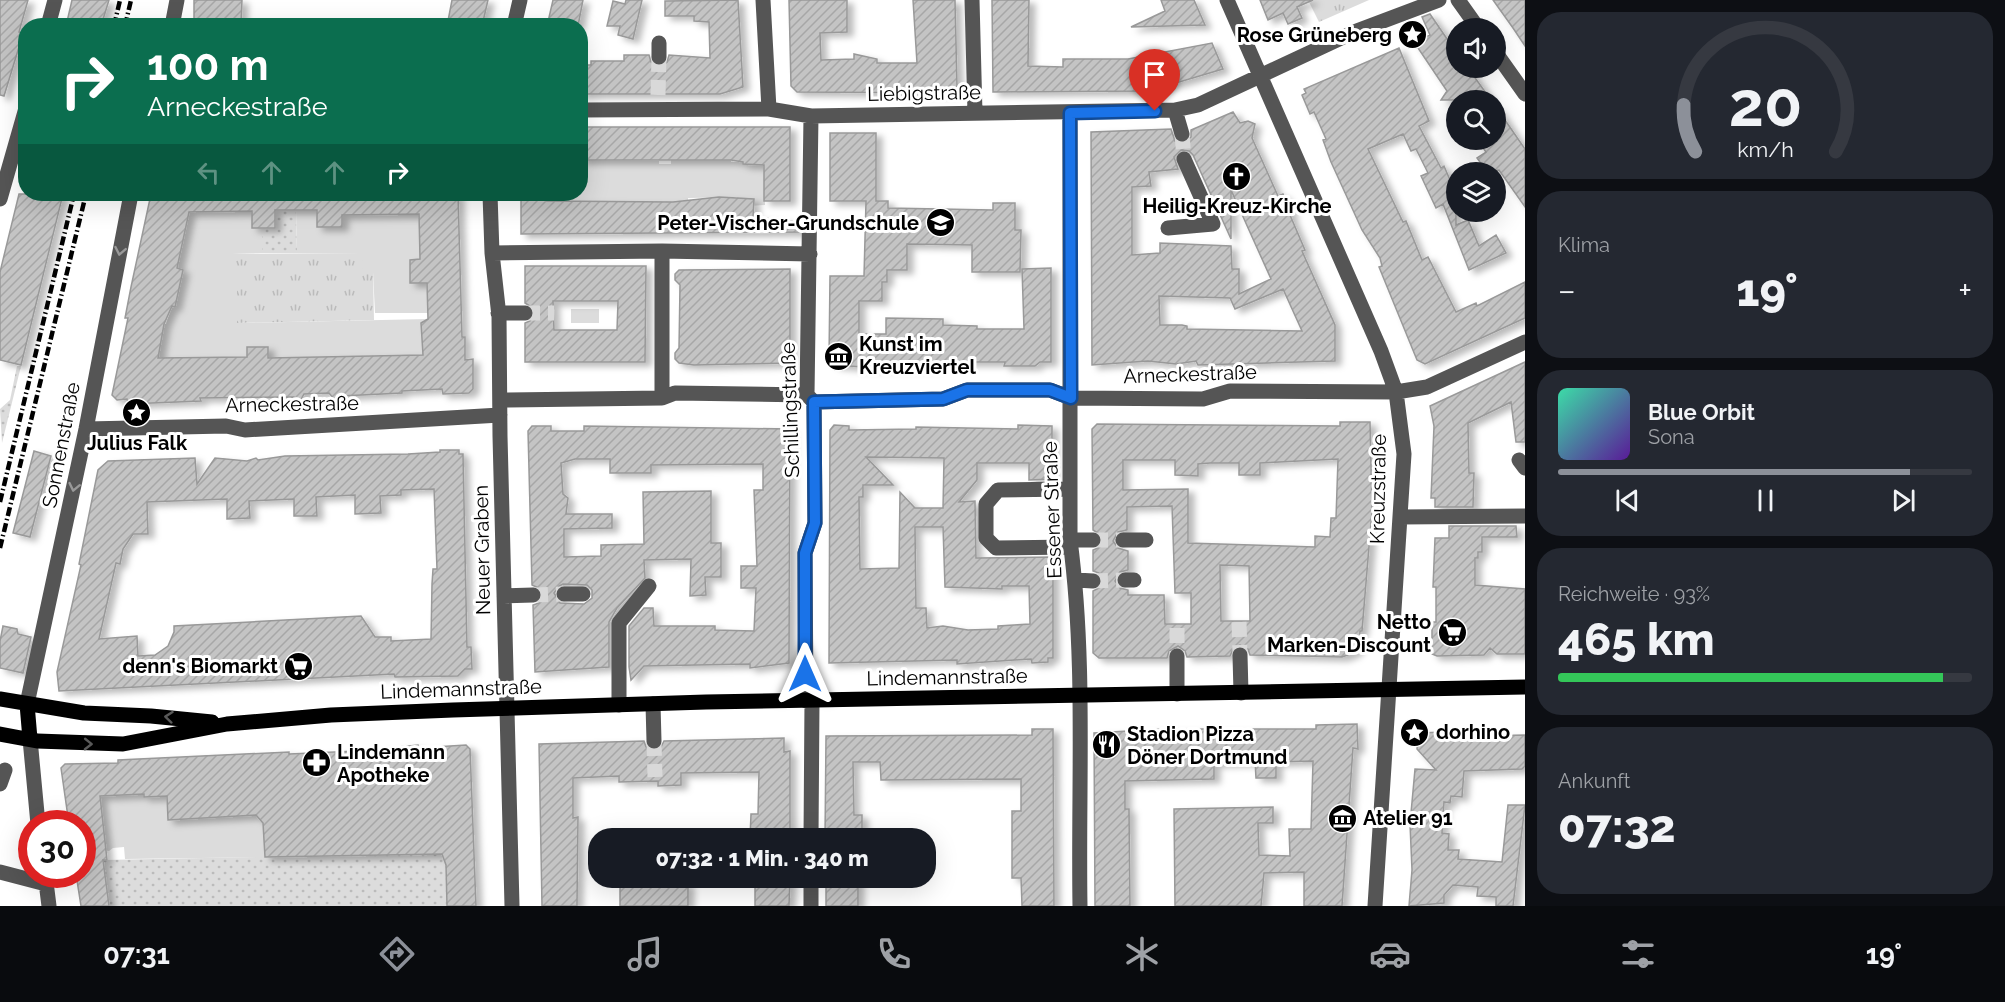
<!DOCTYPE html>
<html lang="de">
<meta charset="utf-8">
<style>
body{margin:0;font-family:Raleway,sans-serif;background:#242831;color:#f1f3f6;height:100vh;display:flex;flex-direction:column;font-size:22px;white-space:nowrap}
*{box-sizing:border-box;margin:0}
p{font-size:20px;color:#9ea1a6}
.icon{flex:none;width:33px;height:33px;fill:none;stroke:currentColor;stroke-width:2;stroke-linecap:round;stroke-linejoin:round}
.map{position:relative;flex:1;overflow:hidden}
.drawer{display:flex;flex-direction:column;gap:12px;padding:12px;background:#0d0f14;width:480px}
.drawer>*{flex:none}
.banner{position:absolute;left:18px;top:18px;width:570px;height:183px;border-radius:24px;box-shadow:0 6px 24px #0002;background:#0b6e4f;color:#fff;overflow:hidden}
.fabs{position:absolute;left:1446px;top:18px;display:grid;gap:12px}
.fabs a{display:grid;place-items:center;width:60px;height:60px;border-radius:50%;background:#171b24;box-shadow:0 6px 24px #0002;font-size:30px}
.speed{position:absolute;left:18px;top:810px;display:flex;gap:12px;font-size:30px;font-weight:700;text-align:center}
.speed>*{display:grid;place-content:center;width:78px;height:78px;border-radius:50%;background:#171b24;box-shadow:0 6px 24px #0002;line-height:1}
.speed .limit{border:9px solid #d22;background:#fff;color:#111}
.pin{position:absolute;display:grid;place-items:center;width:51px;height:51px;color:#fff;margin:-62px -26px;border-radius:50% 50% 50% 0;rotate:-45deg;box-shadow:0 0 6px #0007}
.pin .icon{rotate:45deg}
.me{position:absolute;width:66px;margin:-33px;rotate:0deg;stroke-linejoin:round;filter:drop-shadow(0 0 4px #0008)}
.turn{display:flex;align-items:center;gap:21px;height:126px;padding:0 30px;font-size:27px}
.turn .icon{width:78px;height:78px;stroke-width:2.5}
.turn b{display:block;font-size:42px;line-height:51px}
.lanes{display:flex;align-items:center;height:57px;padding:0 30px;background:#0003;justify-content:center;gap:30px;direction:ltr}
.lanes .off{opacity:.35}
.big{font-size:45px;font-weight:800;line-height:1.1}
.drawer .tile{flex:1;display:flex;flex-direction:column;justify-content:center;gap:9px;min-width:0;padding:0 21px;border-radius:24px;background:#242831}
.drawer .dial{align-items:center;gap:0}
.dial svg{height:156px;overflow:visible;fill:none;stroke:#363941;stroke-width:7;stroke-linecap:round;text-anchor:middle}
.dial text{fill:#f1f3f6;stroke:none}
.song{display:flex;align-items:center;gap:18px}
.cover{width:72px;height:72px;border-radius:9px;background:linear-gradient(135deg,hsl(160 70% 55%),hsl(270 70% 35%))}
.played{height:6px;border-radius:3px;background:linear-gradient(90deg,#8c9099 85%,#363941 85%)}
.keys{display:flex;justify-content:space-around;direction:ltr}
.heat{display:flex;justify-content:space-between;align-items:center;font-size:33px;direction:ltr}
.charge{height:9px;border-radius:4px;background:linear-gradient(90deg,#34c759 93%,#363941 0)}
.trip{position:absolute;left:588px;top:828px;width:348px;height:60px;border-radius:24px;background:#171b24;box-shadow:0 6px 24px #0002;font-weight:800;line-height:60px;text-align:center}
.tabs{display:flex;height:96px;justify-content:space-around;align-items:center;background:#090b0e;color:#9ea1a6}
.tabs .icon{width:42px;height:42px}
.tabs .active{color:#8c9099}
.tabs b{font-size:27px;color:#f1f3f6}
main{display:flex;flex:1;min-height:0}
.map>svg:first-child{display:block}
.grass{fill:url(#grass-dots)}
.park{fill:url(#park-tufts)}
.garden{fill:#dcdcdc}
.building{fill:url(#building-hatch);stroke:#999;stroke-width:1.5;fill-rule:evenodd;filter:url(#shadow)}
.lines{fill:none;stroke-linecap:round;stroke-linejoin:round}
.minor-tunnel{stroke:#d9d9d9;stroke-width:15;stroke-dasharray:15 8;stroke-linecap:butt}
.minor{stroke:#555;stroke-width:15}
.major{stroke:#000;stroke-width:15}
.rail{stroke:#000;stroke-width:4.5;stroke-dasharray:9 3 1.5 3;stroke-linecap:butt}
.oneway{stroke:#999}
.oneway2{stroke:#595959}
.route-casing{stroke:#114b97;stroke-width:15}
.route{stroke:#1a73e8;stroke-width:10}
.labels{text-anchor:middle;stroke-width:6;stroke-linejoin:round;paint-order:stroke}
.poi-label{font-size:20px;font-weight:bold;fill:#000;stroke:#fff;text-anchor:start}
.street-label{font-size:20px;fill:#000;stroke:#fff}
</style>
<main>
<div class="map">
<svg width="1525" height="906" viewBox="0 0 1525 906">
<defs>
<pattern id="grass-dots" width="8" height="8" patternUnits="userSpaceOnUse" patternTransform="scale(1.5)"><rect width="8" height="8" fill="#dcdcdc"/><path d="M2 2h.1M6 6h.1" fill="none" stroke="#bbb" stroke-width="1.8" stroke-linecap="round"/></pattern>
<pattern id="park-tufts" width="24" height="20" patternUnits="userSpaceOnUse" patternTransform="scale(1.5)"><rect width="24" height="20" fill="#dcdcdc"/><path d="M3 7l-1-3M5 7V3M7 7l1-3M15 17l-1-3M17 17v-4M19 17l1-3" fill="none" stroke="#bbb"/></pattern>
<pattern id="building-hatch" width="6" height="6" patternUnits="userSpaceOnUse" patternTransform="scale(1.5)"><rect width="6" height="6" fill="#c4c4c4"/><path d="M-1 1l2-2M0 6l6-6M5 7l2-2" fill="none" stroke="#a7a7a7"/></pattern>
<filter id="shadow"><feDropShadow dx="6" dy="4" stdDeviation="3" flood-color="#0004"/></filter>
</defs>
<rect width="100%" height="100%" fill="#fff"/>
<path class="grass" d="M275,210H296L297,253H262V228H275Z
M17,366H21L2,443L0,409L10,400Z
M446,853L447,906H109L103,860Z"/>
<path class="park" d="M1308,0H1369L1319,22Z
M362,253L373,271L374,320L237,323V287L232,286V254Z"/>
<path class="garden" d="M731,159V162H743V164L764,161L765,205L749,206L736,197L688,198V202L564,201V206H547V194H580L581,160L659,161V164H671V160Z
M427,195L419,223L423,259L410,260L411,283H427L428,313H375L373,272H363L362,253H297L296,210H317L318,227H342V211Z
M197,206L209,212L252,211V228H262V253L232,254V286H237V323L428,319L421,323L437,369L406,355L268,358V347H247V360L180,366L179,357L149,364L158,357L162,324H166L172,306H175L183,270L177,268L186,224V212L196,213Z
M571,309H599V323H571Z
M171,792L168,820L263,815L265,857L125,859L124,847L113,848L109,851L104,850L103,820L87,797L144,794V796Z"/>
<path class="building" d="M0,0H28L19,32L22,33L19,47L4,96L0,95Z
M72,0H109L101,26H66Z
M194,0H242L241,24L194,26Z
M452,0H488L482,26H447Z
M553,0H583L578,26H547Z
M626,0H642L633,39L618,35L620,26H607L613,1L625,4Z
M738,0L743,87L720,94H580V65H591V61H624V55H649L651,62L660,67L667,62L669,55L710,58L709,22L694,21V16H665V1Z
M789,0H847V32L820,33L821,60L854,59V54L877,59V63H917L913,0H955L957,86L951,93L797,92L791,86Z
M992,0H1029L1028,66L1063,67V59H1128L1212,43L1223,69L1149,91L993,92Z
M1161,0H1194L1205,25L1131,27L1165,11Z
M1260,0H1313L1297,7L1302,18L1288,24L1283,13L1268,20Z
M1493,0H1525V46L1513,28Z
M1430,14L1456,52V68H1468L1491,100H1441L1447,91L1414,42L1430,35L1422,17Z
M1399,48L1429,121L1419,126L1441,168L1444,166L1456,194V225L1468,220L1479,246L1496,235L1506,253L1469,270L1443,204L1436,208L1421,176L1428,173L1416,149L1411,151L1403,134L1368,149L1403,222L1406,221L1422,260L1428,257L1456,312L1476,303L1477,306L1525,282V318L1425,364L1417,360L1379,267L1382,266L1380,258L1362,230L1331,162L1323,140L1326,139L1314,112L1310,114L1302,95L1306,93L1304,89Z
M1496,107L1525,149V207L1499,170L1487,172L1477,158L1486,152L1477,140H1496Z
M1233,112L1240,123L1248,121L1255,124L1252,138L1278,196L1283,194L1292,214L1290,215L1305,250L1302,251L1335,325V361L1198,365L1196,361L1176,364L1148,361L1092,365L1091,132L1171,129L1175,141L1184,143L1191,137V130ZM1181,150L1189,151L1193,155L1231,239V190L1271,279L1239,294V269H1232L1231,246L1160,243V253L1132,255V187L1151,186L1149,172L1178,169L1174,157ZM1283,289L1302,331L1187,329V326L1182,325H1160L1159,296L1230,298L1235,309Z
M580,127H790V201H764V165L743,164V162L731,160H580Z
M830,133H876V201H888V208L993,210V203H1015V230H1021L1020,272H972V245L907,244V270H887V282H882V301H859V334H886V318L943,319V325L977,326V329H1024L1022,269L1051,268V362H1040L1035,366H1004L1005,362H934V367H862L836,365L829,359L830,276H864L866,201H830Z
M19,194H63L21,365L0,360V272Z
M151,194H458L462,337H465V360L473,359V389L469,393L443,394L442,389L402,391V393L341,396L334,399L329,393L304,394L299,403L294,397L200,398L201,401L128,404L127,399L117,400L112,395L128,318H125L131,287ZM275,210H317V227H342V215L419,214L420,259L410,260V283H427L428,319L421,323L423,355L268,358V347H247V357L158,358L164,324L172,306L175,307L183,270L177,268L189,212L252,211V228H275Z
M521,194H547V201L673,202L719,197L754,199L753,217L800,222V232L521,234Z
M525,266H646L645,362H525V323L530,321L535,314L533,308L525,303ZM553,301H618L617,330H554Z
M790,269V363L694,365L679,363L675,359V353L679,348L680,285L675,280V274L679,270Z
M1525,362V442H1516L1511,402L1468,423L1469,473H1474L1473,507H1435V498H1431L1434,426L1430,406Z
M1340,422H1370L1372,511L1362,631H1360L1359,647L1353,653L1342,657L1250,655L1248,649L1240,645L1234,647L1230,656L1187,657L1185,651L1178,646L1169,651L1167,658H1099L1093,653V591L1101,587L1103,581L1099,573L1093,571V550L1098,548L1103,541L1101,535L1093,530L1092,429L1097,424L1340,426ZM1338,459L1336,518H1331L1330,537L1315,536V547L1188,543V489L1123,490V460H1175V475L1198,476V464L1210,463H1239V475H1260V463ZM1172,506L1175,593H1191V624H1165L1164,595H1128V590L1120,588L1115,581L1120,572L1128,570V551L1118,548L1113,541L1118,532L1127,530V507ZM1220,565L1249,566L1250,621H1221Z
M834,425L849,426V430L916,429V427L1018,429V425L1052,426V479L1029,480V463H977V480L959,502L975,501L976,558L1053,557V658H1048V662L1032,663L1031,659L957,664V660L829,663L830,430ZM866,457L944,458L943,508H915L900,492L899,568L860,569L859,497H863V485H893ZM915,527H943L945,587L1002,589V586H1029L1030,624L998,626V629L968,630L943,626L927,628L926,608H916Z
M532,426H551V431H584V426L790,429L789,663L750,668V664L644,666L631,680L629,667V626L644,608H653L654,626H715V630L754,631L756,588H741V566H757L754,490H763V464L651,465V473H610V459H575L561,463L563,494L568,498L566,514H612V528L564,529V557L601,556V545L644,544L643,492L711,491V543H721V577H705L706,595L690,596L691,559L644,560L645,578L617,608L609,622V667L535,672L533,605L539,603L543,595L541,589L532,585L528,431ZM563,584L587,585L592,590V598L584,604L560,603L554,593L559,586Z
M440,450H459V454H463L467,647H471L472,669H465L458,676L395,677L394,674L59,691L57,672L81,565L79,564L98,470L108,461L195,458L197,484L215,458L247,461L256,458L258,460L285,456L408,454L440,452ZM434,489L437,569H433L432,584L431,639L391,641V637H375L361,616L174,626V632L168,646L155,655L138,656L137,636L99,639L116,563L120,564L123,549L133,534H148L147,502L227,499V519L250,518L249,501L294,499V516H317L316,497L355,495V514L381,513L380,496L401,495V490Z
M34,451L51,456L30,537L13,533Z
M1449,526H1516L1517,537H1482V552H1478V558H1475V585L1525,589V654H1497L1490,648L1484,655L1437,656L1432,654V630L1433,622H1436V587H1433L1435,538H1449Z
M3,626L17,629L18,634L31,637L23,673L0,668V641Z
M1357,724L1358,749L1353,748L1342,906H1304V872L1264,873L1261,906H1175L1174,809L1273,807V823H1258L1259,855L1290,856L1289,829H1311L1313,761L1276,762V778H1256L1255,762L1214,763V779L1125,781V809H1129L1130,906H1095L1094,733L1163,729H1316V725Z
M1032,729H1053L1054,906H1022L1021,878H1012V811H1021V779L881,780L880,762H853L854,815H862V838H825L826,736L1032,735Z
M1471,731L1475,736L1525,735V766L1522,769L1464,771L1462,797L1451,796L1450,803L1444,802L1442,833L1449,834L1448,850H1459L1458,859L1502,862L1508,805H1525L1513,906H1496V897L1477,896L1478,887L1453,885L1444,895V903L1409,906L1412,870L1410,824L1415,769L1436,770L1417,749L1418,733Z
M784,738V752L790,751V838H750L751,814H758L759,772L681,773V785L658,786V781L619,782V776L573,778V818L578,817L577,906H542L539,744L644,741L646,747L654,751L660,749L664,741Z
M418,745V748L466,745L470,749L476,906H447L446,865L442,854L265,857L263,823L256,815L168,820L167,796L144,797V794L100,796L107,860H103L109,906H81L76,874H82V824H69L61,768L65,764L118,763V760L289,752V754L357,751Z
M755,878H790L789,906H755Z
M826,878H858V906H826Z
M688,883V906H620V884Z"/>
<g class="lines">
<path class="minor-tunnel" d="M658,95L659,57
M1182,134L1184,159
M525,313H554
M1093,540H1123
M1093,581L1125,580
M533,595L564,594
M1239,622L1240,655
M1177,628V656
M654,741L655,777"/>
<path class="minor" d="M763,0L769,109
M972,0L975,113
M1227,0L1381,351L1396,392L1404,454L1375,906
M1458,0L1478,28
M48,26L55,0
M172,26L177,0
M514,26L520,0
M1496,53L1525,94
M659,57V43
M580,110L769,109L811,116L1175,110L1198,105L1354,32L1439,0
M1175,110L1182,134
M1070,113V540C1086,661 1078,784 1080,906
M490,194L492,253L499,316L500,436L512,906
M0,199L26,108
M1168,228L1213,224L1184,159
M492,253L662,251L810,254
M498,313H525
M662,398V251
M502,400L662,398L675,393L807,395
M814,402L943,399L967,390H1050L1071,398L1203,399L1230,391L1396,392L1427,387L1525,342
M86,429L226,426L245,430L500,415
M1519,460L1525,468
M1070,489L998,490L986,504V538L996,548L1071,547
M1400,517L1525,516
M1070,540H1093
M1123,540H1146
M1076,580L1093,581
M1125,580H1134
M564,594H583
M504,596L533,595
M1240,655L1241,693
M1177,656V694
M806,701L805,553L815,523L814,402L807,395L811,116
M27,704L86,429L131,194
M653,704L654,741
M619,705V623L649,586
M30,739L38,824
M0,784L5,770
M811,838L812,700
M0,872L46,884
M45,874L49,906
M811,906V878"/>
<path class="major" d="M0,699L84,713L151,716L212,722
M27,704L30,739
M0,734L37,741L123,744L227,724L331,715L453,710L706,702L1525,687"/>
<path class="rail" d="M114,26L120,0
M125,26L131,0
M0,502L74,194
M0,548L86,194"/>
</g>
<defs><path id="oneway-chevron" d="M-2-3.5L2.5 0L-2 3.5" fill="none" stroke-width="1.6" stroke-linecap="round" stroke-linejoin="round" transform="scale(1.5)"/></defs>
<g class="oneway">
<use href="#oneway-chevron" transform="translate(120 251) rotate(101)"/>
<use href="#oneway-chevron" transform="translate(74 487) rotate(102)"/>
</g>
<g class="oneway2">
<use href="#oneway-chevron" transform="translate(169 717) rotate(-174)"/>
<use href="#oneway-chevron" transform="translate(88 744) rotate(1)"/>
</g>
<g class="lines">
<defs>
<path id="route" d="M805,674V553L815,523L814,402L943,399L967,390H1050L1071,398L1070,113L1155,111"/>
</defs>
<use href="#route" class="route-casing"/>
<use href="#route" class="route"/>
</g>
<defs>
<symbol id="sight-disc" viewBox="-11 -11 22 22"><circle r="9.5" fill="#000" stroke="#fff"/><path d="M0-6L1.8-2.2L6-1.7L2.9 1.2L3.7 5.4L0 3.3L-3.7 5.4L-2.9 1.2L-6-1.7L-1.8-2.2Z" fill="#fff"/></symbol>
<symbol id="church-disc" viewBox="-11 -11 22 22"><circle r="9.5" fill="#000" stroke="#fff"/><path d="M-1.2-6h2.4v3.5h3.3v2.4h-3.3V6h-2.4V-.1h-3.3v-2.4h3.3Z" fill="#fff"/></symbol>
<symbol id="school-disc" viewBox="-11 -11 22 22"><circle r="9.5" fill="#000" stroke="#fff"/><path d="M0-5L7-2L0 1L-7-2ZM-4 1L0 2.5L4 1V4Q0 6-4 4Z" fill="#fff"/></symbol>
<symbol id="museum-disc" viewBox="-11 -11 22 22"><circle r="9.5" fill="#000" stroke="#fff"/><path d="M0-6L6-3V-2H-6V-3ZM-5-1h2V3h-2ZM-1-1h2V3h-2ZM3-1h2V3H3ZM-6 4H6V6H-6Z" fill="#fff"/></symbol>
<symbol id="supermarket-disc" viewBox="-11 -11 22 22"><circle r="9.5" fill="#000" stroke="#fff"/><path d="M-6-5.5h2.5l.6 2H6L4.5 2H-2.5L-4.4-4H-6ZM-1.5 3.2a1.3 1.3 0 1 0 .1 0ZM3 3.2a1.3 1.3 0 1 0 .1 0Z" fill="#fff"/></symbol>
<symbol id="restaurant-disc" viewBox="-11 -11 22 22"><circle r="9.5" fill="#000" stroke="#fff"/><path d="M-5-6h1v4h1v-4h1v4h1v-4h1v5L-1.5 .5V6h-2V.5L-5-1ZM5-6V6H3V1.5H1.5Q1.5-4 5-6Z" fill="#fff"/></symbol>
<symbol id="pharmacy-disc" viewBox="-11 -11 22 22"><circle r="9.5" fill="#000" stroke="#fff"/><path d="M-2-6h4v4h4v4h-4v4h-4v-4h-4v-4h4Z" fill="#fff"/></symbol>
</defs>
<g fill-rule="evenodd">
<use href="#sight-disc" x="1396" y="18" width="33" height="33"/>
<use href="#church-disc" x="1220" y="160" width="33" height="33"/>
<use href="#school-disc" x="924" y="206" width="33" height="33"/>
<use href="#museum-disc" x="822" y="340" width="33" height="33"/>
<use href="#sight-disc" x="120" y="396" width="33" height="33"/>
<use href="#supermarket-disc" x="1436" y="616" width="33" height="33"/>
<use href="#supermarket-disc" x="282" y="650" width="33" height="33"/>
<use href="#sight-disc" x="1398" y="716" width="33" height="33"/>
<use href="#restaurant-disc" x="1090" y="728" width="33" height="33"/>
<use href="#pharmacy-disc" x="300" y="746" width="33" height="33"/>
<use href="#museum-disc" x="1326" y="802" width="33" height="33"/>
</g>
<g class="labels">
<g class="poi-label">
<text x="1392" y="42" text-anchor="end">Rose Grüneberg</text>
<text x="1237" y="213" text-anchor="middle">Heilig-Kreuz-Kirche</text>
<text x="919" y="230" text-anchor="end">Peter-Vischer-Grundschule</text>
<text x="859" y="351">Kunst im<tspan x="859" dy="23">Kreuzviertel</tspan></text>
<text x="137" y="450" text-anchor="middle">Julius Falk</text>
<text x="1431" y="629" text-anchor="end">Netto<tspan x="1431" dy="23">Marken-Discount</tspan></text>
<text x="278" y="673" text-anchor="end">denn's Biomarkt</text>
<text x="1436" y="739">dorhino</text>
<text x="1127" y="741">Stadion Pizza<tspan x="1127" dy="23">Döner Dortmund</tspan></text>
<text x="337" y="759">Lindemann<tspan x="337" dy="23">Apotheke</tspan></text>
<text x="1363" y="825">Atelier 91</text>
</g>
<g class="street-label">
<text transform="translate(924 93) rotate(-1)" y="7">Liebigstraße</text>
<text transform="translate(1190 374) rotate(-2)" y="7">Arneckestraße</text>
<text transform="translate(292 404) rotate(-1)" y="7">Arneckestraße</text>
<text transform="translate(790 410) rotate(-92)" y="7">Schillingstraße</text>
<text transform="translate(61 445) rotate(-79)" y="7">Sonnenstraße</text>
<text transform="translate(1378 489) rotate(-89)" y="7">Kreuzstraße</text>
<text transform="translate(1052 510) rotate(-92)" y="7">Essener Straße</text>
<text transform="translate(482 550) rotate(-91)" y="7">Neuer Graben</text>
<text transform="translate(947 677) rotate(-1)" y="7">Lindemannstraße</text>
<text transform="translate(461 689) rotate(-2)" y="7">Lindemannstraße</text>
</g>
</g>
</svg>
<div class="fabs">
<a><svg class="icon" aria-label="sound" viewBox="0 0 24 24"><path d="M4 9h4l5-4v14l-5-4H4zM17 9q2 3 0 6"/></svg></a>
<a><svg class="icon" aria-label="search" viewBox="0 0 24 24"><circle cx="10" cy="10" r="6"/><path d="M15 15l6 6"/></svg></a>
<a><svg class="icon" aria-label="layers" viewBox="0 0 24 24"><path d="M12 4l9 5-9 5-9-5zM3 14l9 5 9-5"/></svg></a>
</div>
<div class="speed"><div class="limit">30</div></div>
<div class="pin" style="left:1155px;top:111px;background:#d93025"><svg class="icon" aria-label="arrive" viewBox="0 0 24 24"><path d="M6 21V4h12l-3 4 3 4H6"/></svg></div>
<svg class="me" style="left:805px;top:674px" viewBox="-20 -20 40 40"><path d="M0-17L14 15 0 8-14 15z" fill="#1a73e8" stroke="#fff" stroke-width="4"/></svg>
<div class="trip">07:32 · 1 Min. · 340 m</div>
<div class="banner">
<div class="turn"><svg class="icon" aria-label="right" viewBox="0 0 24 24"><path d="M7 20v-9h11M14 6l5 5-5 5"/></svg><div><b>100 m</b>Arneckestraße</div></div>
<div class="lanes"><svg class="icon off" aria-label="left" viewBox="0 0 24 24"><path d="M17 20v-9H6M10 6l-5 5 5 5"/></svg><svg class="icon off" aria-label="ahead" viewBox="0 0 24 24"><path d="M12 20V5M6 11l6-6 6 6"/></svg><svg class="icon off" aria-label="ahead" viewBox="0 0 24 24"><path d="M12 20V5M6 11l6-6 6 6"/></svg><svg class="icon" aria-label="right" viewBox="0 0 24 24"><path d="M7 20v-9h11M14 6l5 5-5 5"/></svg></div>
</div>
</div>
<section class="drawer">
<div class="tile dial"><svg viewBox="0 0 100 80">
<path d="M14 69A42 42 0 1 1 86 69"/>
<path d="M14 69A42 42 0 0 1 8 45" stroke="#8c9099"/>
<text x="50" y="56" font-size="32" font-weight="700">20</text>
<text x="50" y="72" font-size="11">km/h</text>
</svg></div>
<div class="tile"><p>Klima</p>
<div class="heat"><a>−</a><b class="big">19°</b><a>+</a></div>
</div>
<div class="tile">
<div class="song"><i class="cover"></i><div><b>Blue Orbit</b><p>Sona</p></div></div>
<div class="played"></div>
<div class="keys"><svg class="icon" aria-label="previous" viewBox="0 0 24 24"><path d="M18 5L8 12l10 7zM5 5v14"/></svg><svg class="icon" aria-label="pause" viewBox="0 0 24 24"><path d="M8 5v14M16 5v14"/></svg><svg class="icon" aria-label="next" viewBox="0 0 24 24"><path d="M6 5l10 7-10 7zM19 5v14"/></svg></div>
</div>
<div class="tile"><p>Reichweite · 93%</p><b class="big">465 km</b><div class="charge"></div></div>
<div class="tile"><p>Ankunft</p><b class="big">07:32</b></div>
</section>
</main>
<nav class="tabs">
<b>07:31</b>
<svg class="icon active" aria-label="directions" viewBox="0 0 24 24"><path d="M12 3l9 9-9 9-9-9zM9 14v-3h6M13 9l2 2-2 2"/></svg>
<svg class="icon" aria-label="music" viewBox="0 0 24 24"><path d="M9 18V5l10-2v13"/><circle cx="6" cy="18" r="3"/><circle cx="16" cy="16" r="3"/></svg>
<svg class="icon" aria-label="phone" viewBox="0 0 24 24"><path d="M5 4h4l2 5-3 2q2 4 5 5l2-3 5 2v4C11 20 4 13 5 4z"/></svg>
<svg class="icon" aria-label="climate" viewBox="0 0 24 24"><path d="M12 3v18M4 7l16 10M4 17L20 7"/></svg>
<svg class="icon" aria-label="car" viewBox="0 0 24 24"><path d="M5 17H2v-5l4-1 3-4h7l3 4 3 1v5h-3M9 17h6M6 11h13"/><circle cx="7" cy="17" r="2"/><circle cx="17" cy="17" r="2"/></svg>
<svg class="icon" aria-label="filters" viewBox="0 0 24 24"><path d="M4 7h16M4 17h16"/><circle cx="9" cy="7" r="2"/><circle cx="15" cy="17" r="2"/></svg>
<b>19°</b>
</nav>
